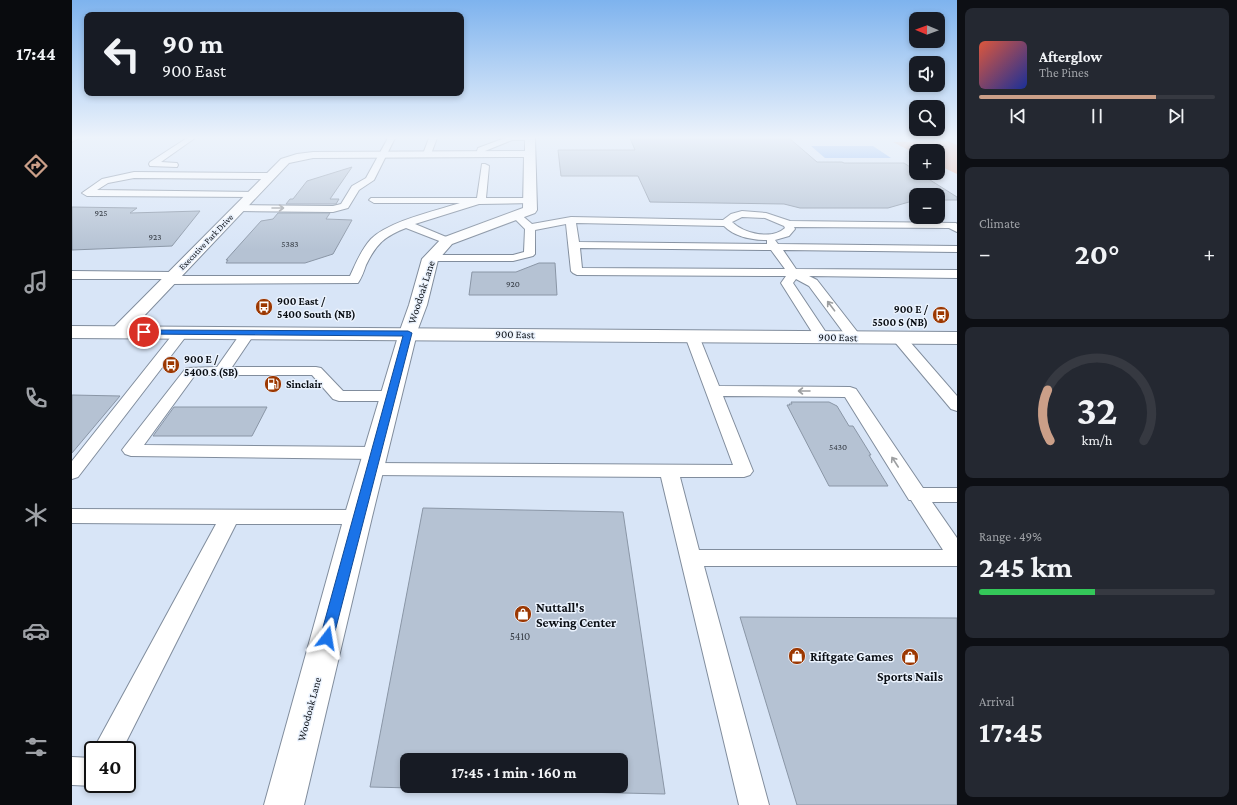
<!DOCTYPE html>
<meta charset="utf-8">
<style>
body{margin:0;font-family:"Crimson Pro",serif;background:#242831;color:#f1f3f6;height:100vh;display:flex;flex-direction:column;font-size:15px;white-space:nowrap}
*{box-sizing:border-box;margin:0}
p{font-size:13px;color:#9ea1a6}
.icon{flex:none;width:22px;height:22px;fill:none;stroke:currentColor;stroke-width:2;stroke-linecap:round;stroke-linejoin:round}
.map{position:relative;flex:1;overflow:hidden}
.panel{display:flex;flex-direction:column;gap:8px;padding:8px;background:#0d0f14;width:280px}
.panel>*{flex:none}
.top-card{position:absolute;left:12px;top:12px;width:380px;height:84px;border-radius:8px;box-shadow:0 2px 6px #0003;background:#171b24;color:#f1f3f6;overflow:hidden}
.needle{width:26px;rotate:271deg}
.controls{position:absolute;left:837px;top:12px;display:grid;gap:8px}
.controls a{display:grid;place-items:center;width:36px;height:36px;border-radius:8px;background:#171b24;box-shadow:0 2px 6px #0003;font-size:20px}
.speed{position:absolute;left:12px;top:741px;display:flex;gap:8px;font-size:20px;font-weight:700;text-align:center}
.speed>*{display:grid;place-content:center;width:52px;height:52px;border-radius:50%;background:#171b24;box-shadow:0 2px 6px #0003;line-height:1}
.speed .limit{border:2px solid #111;border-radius:6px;background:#fff;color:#111}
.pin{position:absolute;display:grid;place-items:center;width:34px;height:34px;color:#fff;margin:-17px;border:2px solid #fff;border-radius:50%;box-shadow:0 1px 4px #0007}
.me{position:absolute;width:44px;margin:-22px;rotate:14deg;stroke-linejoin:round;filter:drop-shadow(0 0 3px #0008)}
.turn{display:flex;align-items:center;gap:14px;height:84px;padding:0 12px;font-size:18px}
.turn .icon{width:52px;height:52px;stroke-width:2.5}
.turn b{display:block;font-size:28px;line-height:34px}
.big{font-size:30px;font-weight:700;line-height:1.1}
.panel .card{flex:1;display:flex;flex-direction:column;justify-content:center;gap:6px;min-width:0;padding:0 14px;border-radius:8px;background:#242831}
.panel .dial{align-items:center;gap:0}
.dial svg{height:104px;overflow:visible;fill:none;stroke:#363941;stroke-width:7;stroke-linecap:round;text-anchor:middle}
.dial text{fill:#f1f3f6;stroke:none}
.song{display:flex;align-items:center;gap:12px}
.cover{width:48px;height:48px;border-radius:6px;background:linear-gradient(135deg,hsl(10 70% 55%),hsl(230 70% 35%))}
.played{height:4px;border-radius:2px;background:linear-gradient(90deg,#cb9f88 75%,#363941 75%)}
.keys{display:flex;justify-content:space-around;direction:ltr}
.heat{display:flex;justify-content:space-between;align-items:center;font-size:22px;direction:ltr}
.charge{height:6px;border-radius:3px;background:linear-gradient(90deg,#34c759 49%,#363941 0)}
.trip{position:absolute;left:328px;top:753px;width:228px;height:40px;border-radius:8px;background:#171b24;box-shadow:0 2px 6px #0003;font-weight:700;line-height:40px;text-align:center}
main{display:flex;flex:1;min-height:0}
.menu{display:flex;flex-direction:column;width:72px;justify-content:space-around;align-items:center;background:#090b0e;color:#9ea1a6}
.menu .icon{width:28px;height:28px}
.menu .selected{color:#cb9f88}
.menu b{font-size:18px;color:#f1f3f6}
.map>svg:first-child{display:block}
.green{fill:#eab39e}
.water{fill:#80b1f6}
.building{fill:#b5c2d3;stroke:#8a96a6;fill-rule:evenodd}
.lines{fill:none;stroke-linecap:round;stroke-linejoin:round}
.lane-casing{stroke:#818d9d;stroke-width:2}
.street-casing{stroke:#818d9d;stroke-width:2}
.secondary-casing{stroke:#818d9d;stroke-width:2}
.primary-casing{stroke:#818d9d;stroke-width:2}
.lane{fill:#fff;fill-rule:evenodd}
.street{fill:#fff;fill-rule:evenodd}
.secondary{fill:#fff;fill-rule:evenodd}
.primary{fill:#fff;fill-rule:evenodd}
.oneway{stroke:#9d9fa1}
.route{fill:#1a73e8;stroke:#114b97}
.labels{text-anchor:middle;stroke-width:3;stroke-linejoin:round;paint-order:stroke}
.number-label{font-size:9px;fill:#353b44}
.far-street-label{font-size:9px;fill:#0a0e14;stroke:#eaf2fd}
.street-label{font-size:11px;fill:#0a0e14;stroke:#eaf2fd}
.poi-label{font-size:11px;font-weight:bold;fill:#0a0e14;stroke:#eaf2fd;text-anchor:start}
.near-number-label{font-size:11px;fill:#353b44}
.near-poi-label{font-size:13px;font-weight:bold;fill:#0a0e14;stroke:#eaf2fd;text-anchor:start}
</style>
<main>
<nav class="menu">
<b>17:44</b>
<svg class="icon selected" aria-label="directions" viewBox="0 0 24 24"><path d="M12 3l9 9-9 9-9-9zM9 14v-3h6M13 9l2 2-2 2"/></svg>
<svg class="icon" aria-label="music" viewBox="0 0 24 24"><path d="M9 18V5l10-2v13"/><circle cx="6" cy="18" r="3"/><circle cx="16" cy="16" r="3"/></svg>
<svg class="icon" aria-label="phone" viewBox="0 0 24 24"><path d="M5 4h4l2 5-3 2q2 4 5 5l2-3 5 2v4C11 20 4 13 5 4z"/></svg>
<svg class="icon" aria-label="climate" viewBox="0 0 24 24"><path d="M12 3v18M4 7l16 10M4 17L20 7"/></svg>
<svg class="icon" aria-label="car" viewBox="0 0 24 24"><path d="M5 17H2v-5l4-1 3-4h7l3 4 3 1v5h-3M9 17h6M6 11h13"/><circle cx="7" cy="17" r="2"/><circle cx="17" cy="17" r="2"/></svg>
<svg class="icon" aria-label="filters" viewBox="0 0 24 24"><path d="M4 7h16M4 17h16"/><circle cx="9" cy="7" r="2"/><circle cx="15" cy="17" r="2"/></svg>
</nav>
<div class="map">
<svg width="885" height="805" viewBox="0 0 885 805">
<rect width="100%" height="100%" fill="#d8e5f7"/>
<path class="green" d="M876,141L885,145V174L866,165V151H844V154L821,142Z"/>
<path class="water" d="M739,146H801L819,158H753Z"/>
<path class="building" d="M558,138H717L745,162H770L772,163H832L844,171V173H847L885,197V200H866V195H844V200L816,208H728L712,204L578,202L566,176H489L486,150H563Z
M280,167L258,199H267L264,204H214L218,199H221L235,181Z
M0,207L65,208L58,213L128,211L100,246L0,250Z
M206,213H258L254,219L280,220L261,254L233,263H154L156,260H154L189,221L201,219Z
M467,263H483L485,295H397L400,272H444Z
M0,395L48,396L0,453Z
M719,402H757L765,406L777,426H781L799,455H797L816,486H757L715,405H718L717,404H720Z
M102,407H195L180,436H81Z
M351,508L551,512L593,794L298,787ZM335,760H549V786H335Z
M668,617L885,618V805H725Z"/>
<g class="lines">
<defs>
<path id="lane" d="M115,138H123L89,162L105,163L106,165L105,167L78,166L77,164L78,162Z
M316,138H323L302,180L287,190L276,208L261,212L167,211L162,208L167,205L261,206L269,204L280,186L294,178Z
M357,138H365L359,154L355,156L351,154Z
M433,138H462L458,140H440L413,151L411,156H405L404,154L406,148Z
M410,164H413L417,166L414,198H458L463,201L461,203L407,204L343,224L379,239L380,241L379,243L375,244L334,228C313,236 304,244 294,265C292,271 290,277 286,283L97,284L93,283L91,279H0V271L100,272L104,273L106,276H278C284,263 289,250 299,239C317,221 363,211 388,203H302L297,200L299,198H405Z
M62,172L198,173L202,176L198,179L62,178L36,183L25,190L184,192L186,194L181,197L15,196L10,193L30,179Z
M670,211L694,213L718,221L884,223L885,224V232L877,228L722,227L723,229L717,236L703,240L706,244L885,246V252L711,250L724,269L885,270V278L737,276L745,280L787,334L789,337L787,340L782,341L777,340L737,286L724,279L721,283L757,337L755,340L750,341L745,340L709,283L714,276L505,275L501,273L499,271L494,224L463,230V254L461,256L441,261H359L355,260L353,258L355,256L359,255H441L452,252L453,229L439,215L444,212L447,213L460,224L499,217L651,220L659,214ZM670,217L693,218L712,226L713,228C700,240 672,234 660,222ZM504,223L652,226C663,237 680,240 695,240V244L507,242ZM508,248L699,250L713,269L510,268Z
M110,328L115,329L117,332L115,335L6,477L0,479V461L105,329Z
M176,329L181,330L183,333L160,367H244L249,368L271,391H319L325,393L327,396L325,399L319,401H267L261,399L240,375H123L72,445L303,447L309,449L312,453L309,457L303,459L59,456L53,454L50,450L53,446L114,368L145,367L171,330Z
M620,332L625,333L627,336L647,386L778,387L784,389L851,488H885V502H860L885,538V566H632L697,805H667L589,477L299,475L293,473L290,469L293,465L299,463L661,465L613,336L615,333ZM651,396L773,397L837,500H839L871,550H627L608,477H672L678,475L681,471Z
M827,334L832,335L885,396V411L879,409L822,341L820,338L822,335Z
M0,509L286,510L293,512L296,517L293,522L286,524H164L50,750H21L144,524L0,523Z
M0,757L21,758V784H26L21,786L0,785Z"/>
<path id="street" d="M0,138H7L0,142Z
M453,138H463L465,210L463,213L380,244L366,260L355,305L343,337L336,339L329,337L327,333L337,305L350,259L370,238L451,208L452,157L241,158L217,163L53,336L46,338L39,336L37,332L209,159L225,154L241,152L453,151Z"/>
<path id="secondary" d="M336,327L343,329L345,333L300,517L232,805H192L272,517L327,333L329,329Z"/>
<path id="primary" d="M0,326L885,332V344L0,338Z"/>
</defs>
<use href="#lane" class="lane-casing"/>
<use href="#street" class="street-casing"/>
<use href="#secondary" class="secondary-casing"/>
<use href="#primary" class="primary-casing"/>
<use href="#lane" class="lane"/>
<use href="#street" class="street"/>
<use href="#secondary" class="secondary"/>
<use href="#primary" class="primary"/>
</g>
<defs><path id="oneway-shaft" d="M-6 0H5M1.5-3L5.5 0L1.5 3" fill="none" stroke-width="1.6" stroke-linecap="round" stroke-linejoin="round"/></defs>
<g class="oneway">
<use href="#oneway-shaft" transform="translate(206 208)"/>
<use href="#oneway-shaft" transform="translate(759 306) rotate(-127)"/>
<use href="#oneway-shaft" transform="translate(732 391) rotate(-180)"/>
<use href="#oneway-shaft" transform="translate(823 462) rotate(-123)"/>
</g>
<linearGradient id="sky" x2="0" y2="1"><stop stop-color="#7eb3ee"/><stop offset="0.55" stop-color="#edf3fb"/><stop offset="1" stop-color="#edf3fb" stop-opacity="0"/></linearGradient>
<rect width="885" height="250" fill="url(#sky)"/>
<path class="route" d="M72,330L336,331L340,333L260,643L255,644L250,643L248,638L331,336L69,334V331Z"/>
<defs>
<symbol id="bus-disc" viewBox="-11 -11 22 22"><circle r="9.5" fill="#9c3802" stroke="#eaf2fd"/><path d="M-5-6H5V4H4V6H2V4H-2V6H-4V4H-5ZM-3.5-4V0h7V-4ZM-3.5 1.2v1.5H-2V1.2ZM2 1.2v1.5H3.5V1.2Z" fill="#fff"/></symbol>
<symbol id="fuel-disc" viewBox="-11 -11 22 22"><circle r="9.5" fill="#9c3802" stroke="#eaf2fd"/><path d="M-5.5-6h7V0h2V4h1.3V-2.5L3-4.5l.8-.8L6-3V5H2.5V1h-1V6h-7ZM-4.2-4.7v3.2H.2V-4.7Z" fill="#fff"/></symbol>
<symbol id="shop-disc" viewBox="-11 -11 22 22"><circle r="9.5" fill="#9c3802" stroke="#eaf2fd"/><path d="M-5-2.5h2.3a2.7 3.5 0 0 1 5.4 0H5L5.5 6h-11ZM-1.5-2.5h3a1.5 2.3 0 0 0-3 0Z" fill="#fff"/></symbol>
</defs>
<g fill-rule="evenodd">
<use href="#bus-disc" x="182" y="297" width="20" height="20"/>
<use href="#bus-disc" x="859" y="305" width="20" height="20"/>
<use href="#bus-disc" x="89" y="355" width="20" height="20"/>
<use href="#fuel-disc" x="191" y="374" width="20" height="20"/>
<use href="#shop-disc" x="441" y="604" width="20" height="20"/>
<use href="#shop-disc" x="715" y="646" width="20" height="20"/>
<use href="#shop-disc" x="828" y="647" width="20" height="20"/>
</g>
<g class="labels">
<g class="number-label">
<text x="29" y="216">925</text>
<text x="83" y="240">923</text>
<text x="218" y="247">5383</text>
<text x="441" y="287">920</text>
<text x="766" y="450">5430</text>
</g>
<g class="far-street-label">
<text transform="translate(134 242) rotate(-46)" y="3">Executive Park Drive</text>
</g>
<g class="street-label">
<text transform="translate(349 292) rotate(-72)" y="4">Woodoak Lane</text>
<text transform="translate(443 334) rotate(1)" y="4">900 East</text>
<text transform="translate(766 337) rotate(1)" y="4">900 East</text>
<text transform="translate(237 709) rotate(-75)" y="4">Woodoak Lane</text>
</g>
<g class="poi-label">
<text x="205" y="305">900 East /<tspan x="205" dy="13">5400 South (NB)</tspan></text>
<text x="856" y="313" text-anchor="end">900 E /<tspan x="856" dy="13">5500 S (NB)</tspan></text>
<text x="112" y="363">900 E /<tspan x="112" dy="13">5400 S (SB)</tspan></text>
<text x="214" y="388">Sinclair</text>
</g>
<g class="near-number-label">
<text x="448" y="640">5410</text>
</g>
<g class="near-poi-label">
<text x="464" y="612">Nuttall's<tspan x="464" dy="15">Sewing Center</tspan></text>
<text x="738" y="661">Riftgate Games</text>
<text x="838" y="681" text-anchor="middle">Sports Nails</text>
</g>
</g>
</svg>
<div class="controls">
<a><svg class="needle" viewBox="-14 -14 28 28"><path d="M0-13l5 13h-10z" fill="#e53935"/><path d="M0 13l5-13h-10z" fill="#9ea1a6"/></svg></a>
<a><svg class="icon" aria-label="sound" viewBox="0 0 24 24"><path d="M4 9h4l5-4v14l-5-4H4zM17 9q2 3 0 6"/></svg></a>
<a><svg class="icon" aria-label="search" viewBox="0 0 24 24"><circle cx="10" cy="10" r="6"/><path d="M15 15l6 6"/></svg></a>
<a>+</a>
<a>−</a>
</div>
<div class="speed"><div class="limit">40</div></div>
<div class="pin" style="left:72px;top:332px;background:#d93025"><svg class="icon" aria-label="arrive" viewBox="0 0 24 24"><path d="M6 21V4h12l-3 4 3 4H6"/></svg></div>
<svg class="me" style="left:255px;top:638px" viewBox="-20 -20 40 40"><path d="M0-17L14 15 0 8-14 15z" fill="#1a73e8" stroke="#fff" stroke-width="4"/></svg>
<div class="trip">17:45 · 1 min · 160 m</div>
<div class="top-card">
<div class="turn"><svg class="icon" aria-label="left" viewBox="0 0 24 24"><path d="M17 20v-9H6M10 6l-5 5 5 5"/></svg><div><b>90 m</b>900 East</div></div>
</div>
</div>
<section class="panel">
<div class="card">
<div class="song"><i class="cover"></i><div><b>Afterglow</b><p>The Pines</p></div></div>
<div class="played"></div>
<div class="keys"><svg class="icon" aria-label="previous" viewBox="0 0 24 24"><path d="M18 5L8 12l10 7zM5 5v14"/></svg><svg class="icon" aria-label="pause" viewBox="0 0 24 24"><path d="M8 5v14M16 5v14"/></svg><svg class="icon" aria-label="next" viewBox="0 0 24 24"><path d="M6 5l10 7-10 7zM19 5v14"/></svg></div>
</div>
<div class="card"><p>Climate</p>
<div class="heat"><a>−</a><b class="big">20°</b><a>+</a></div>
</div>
<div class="card dial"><svg viewBox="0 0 100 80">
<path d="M14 69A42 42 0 1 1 86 69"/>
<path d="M14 69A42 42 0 0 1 12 30" stroke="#cb9f88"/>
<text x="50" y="56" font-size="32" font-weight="700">32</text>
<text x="50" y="72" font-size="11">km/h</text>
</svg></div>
<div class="card"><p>Range · 49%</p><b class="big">245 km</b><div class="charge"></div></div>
<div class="card"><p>Arrival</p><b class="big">17:45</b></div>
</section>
</main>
